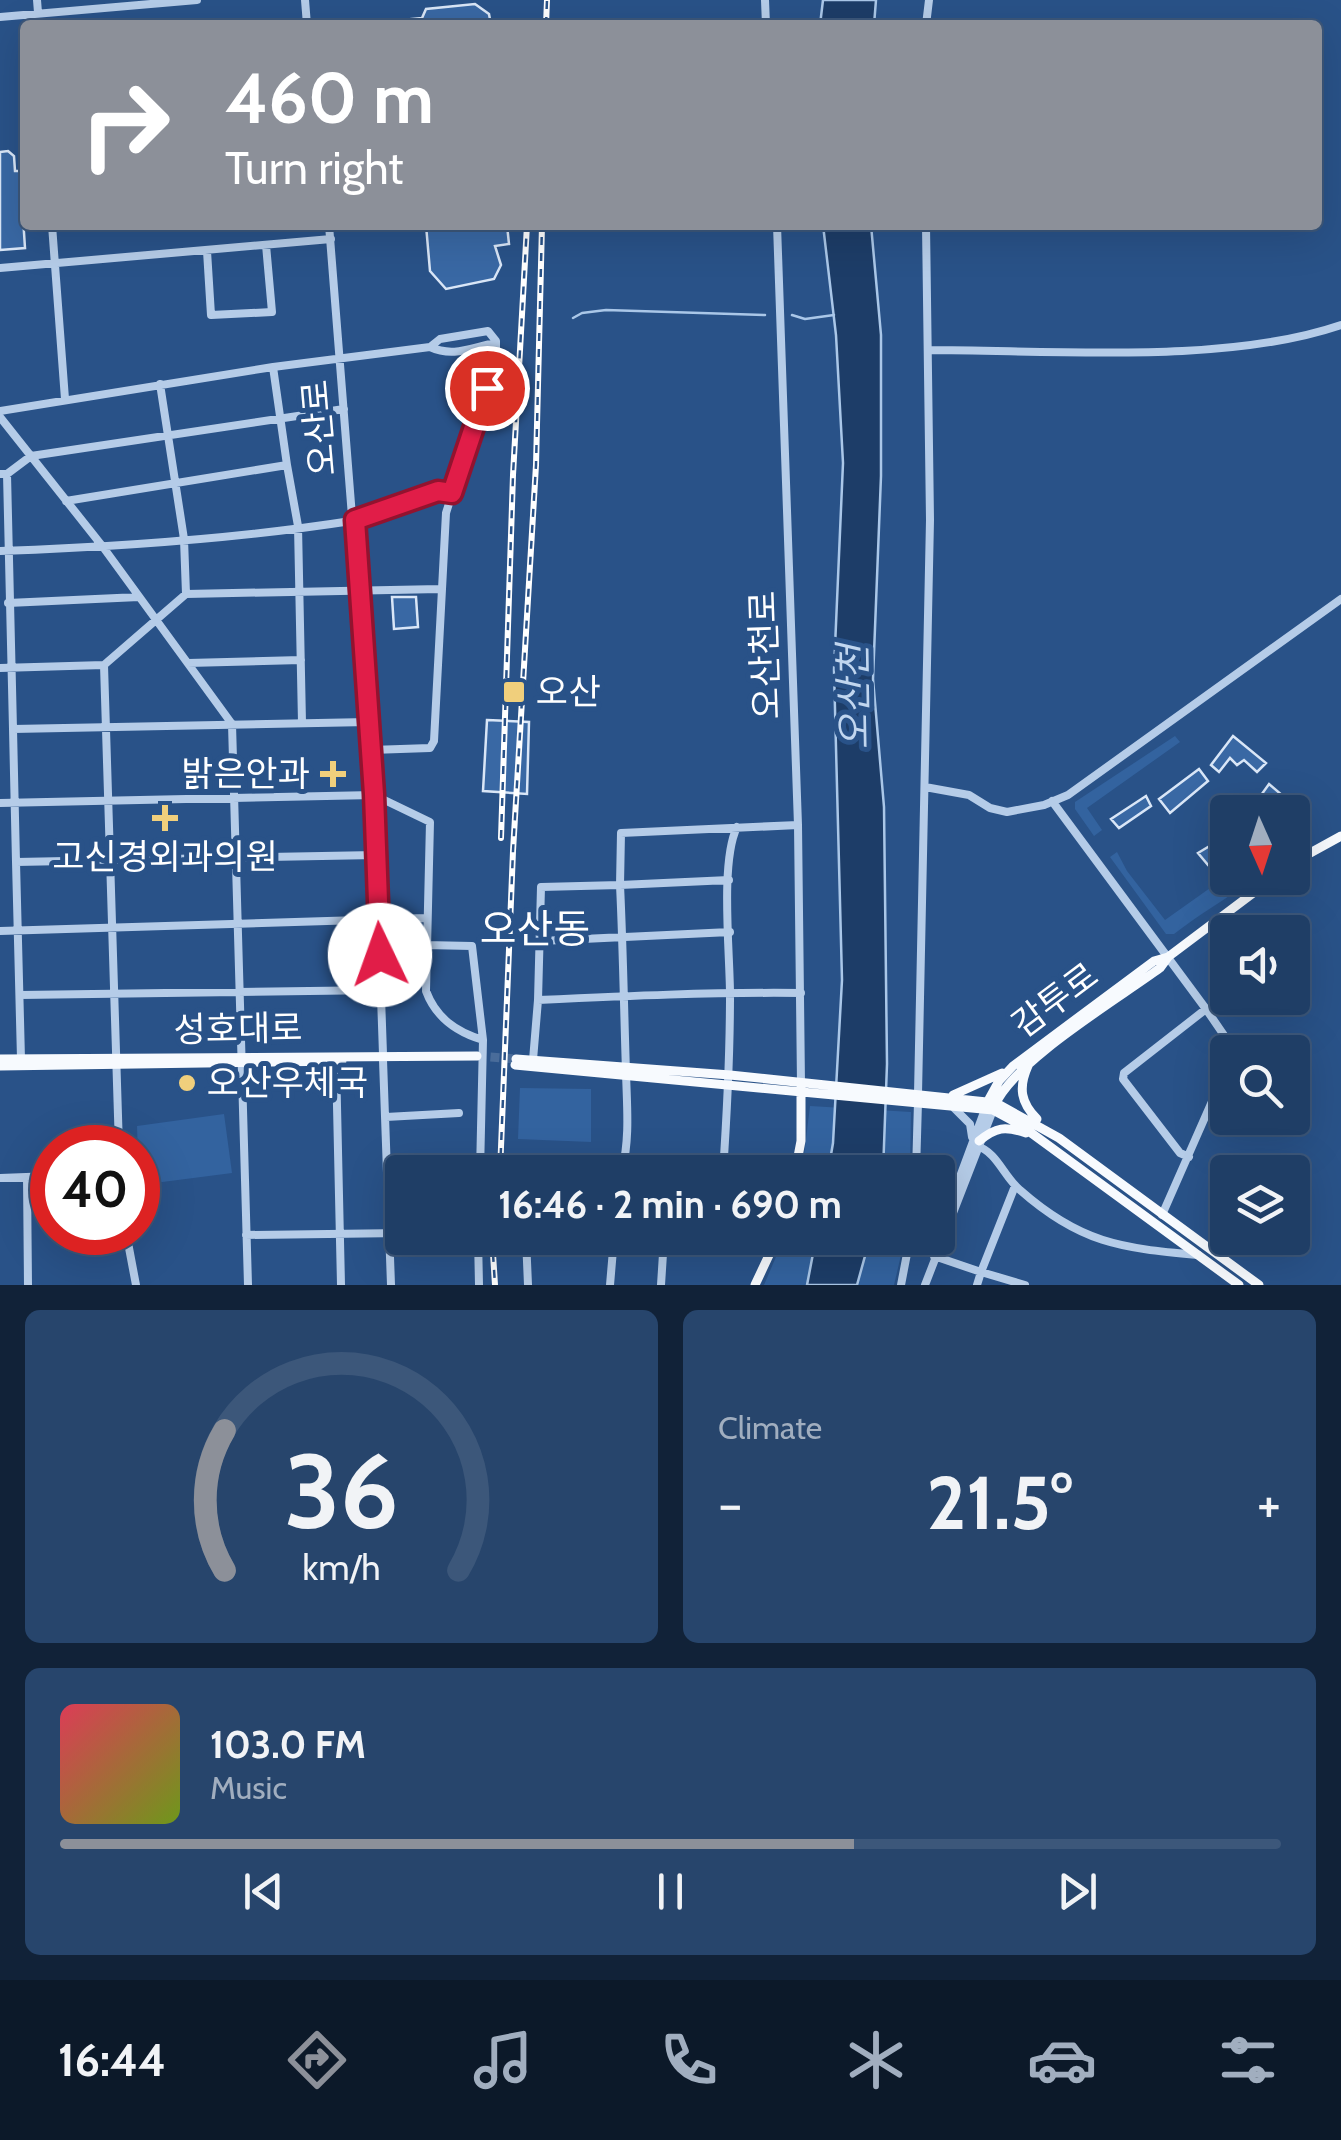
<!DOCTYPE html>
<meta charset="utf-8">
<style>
body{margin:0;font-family:Cabin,"Noto Sans KR",sans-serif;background:#27456c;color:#f1f3f6;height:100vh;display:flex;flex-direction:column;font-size:38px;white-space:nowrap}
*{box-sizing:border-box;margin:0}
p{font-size:32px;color:#a1aebf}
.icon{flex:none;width:55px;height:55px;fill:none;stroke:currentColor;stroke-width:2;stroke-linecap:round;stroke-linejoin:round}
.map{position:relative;height:1285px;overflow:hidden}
.drawer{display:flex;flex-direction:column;gap:25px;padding:25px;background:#112238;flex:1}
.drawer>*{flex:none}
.guide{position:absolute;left:20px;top:20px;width:1302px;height:210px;border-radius:10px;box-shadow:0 10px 40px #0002,0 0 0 2px #3c577a;background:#8c9099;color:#fff;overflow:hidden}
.needle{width:65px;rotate:177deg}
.tools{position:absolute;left:1210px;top:795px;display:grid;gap:20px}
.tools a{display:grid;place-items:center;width:100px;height:100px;border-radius:10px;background:#1f3e66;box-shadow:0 10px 40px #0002,0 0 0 2px #3c577a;font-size:50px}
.speed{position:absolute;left:30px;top:1125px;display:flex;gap:20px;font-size:50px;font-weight:700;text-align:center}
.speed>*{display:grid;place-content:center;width:130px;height:130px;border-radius:50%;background:#1f3e66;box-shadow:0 10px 40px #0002,0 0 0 2px #3c577a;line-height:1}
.speed .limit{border:15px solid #d22;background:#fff;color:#111}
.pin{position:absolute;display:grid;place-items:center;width:85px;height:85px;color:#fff;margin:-42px;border:5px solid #fff;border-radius:50%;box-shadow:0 2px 10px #0007}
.me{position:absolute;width:110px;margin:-55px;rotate:357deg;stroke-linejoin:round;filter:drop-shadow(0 0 8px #0008)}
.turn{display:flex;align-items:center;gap:35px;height:210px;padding:0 40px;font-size:45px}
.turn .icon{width:130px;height:130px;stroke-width:2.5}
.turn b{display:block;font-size:70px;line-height:85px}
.big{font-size:75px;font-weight:700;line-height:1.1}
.drawer .widget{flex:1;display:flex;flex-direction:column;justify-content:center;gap:15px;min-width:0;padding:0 35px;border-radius:15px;background:#27456c}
.drawer .dial{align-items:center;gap:0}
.dial svg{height:260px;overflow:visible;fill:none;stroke:#3c577a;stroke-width:7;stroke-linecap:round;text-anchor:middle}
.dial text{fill:#f1f3f6;stroke:none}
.song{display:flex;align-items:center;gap:30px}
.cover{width:120px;height:120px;border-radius:15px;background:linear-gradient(135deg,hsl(350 70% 55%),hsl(80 70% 35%))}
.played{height:10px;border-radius:5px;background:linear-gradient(90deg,#8c9099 65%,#3c577a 65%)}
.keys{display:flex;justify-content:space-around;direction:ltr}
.heat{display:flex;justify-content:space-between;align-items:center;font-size:55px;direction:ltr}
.drawer .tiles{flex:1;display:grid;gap:25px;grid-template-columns:1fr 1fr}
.widget:last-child{grid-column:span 2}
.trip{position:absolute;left:385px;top:1155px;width:570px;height:100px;border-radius:10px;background:#1f3e66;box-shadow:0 10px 40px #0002,0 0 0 2px #3c577a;font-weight:700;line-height:100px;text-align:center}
.tab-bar{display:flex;height:160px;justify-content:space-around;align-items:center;background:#0c1929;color:#a1aebf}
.tab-bar .icon{width:70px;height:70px}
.tab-bar .on{color:#8c9099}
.tab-bar b{font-size:45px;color:#f1f3f6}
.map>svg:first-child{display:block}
.green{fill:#33639f}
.water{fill:#1d3d68;stroke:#aac7e8;stroke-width:2.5}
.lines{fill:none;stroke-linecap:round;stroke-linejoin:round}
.stream{stroke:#aac7e8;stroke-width:2.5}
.building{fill:#3968a4;stroke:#d9e6f7;stroke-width:2.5}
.major-tunnel{stroke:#496c9a;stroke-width:9;stroke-dasharray:9 4.5;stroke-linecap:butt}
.minor{stroke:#b5cce8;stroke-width:8}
.major{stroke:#f7fafe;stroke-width:9}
.rail-casing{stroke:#fff;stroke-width:6}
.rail{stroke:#295288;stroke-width:2.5;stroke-dasharray:8;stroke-linecap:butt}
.route-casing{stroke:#92132f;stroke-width:25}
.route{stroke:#e11d48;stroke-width:18}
.poi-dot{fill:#f0cf7c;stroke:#295288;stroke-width:4}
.labels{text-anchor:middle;stroke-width:10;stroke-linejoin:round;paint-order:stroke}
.street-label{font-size:35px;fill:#fff;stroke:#295288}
.poi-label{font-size:35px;fill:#fff;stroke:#295288;text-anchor:start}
.water-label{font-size:38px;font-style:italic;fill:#c1d6ef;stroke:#295288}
.quarter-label{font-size:40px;fill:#fff;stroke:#295288}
</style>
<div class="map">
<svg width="1341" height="1285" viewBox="0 0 1341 1285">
<rect width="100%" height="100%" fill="#295288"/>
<path class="green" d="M1175,736L1180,742L1087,808L1102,830L1094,836L1075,809V802Z
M1117,852L1127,871L1165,920L1227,876L1254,878C1227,899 1201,913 1174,934H1166L1110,857Z
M520,1088L591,1089V1142L518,1139Z
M810,1106L911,1112L910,1172H802Z
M224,1114L232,1173L139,1185L137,1126Z
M784,1238H905L894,1285H764Z"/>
<path class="water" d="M823,0H876L874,25H820Z
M823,225H871L881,335V476L873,679L884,807L887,1064L883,1172H828L833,1143L842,980L834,670L843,463L836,335Z
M816,1238H870L857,1285H807Z"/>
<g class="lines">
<path class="stream" d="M792,315L805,319L834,315
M573,318L582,313L606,310L765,315"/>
</g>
<path class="building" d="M475,4L489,14L491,25H393V21L422,18L426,9Z
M8,151L14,156L15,171H20L25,248L0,250V152Z
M426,225H507L509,244L495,246L501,265L494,279L446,289L430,271Z
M392,597H416L418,627L394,629Z
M487,720L529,722L527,794L483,791Z
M1233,736L1266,763L1257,772L1244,760L1237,765L1230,758L1219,772L1211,765Z
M1199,769L1208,781L1170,813L1159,799Z
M1269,784L1296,807L1291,812H1249Z
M1146,796L1151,806L1119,828L1111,819Z
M1228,835V855L1208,865L1198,853Z"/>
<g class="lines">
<path class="major-tunnel" d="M477,1056L516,1059"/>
<path class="minor" d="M37,0L39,25
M305,0L307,25
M765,0L766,25
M0,17L197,0
M926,25L929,0
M52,225L65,399
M329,225L374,795L383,1054
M777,225L798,825L801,1084
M207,251L211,315L272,312L266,245
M0,268L331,239
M928,350C1053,350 1224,365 1341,325
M470,351L482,353L493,367
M273,367L287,465
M160,384L184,539L186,594
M0,411L273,367L430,347C454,358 472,347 496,343
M0,417L103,547L232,724L248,1285
M0,474H7L31,456L344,409
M7,474L13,729
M66,501L287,465L298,526L302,723
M0,551C116,547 235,539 351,521C385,515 417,488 453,493
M8,603L139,597
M188,663L301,660
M0,668L104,665
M368,722L13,729L16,862L376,855
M371,750L430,748L434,741L446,513L496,354V341L488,331L440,339L430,347
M925,787L969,795L990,808L1007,812L1044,805L1068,795L1341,599
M1052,801L1206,1009L1230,1044L1231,1052
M0,803L374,795L430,822L426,991C436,1018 456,1032 483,1040L480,1172
M16,862L21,1059
M729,880L620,885L621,833L798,825
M0,931L425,918
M541,941L730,932
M425,945L472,946L483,1040
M20,995L382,990
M383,1060L391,1285
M533,1060L538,1000
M336,1061L341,1285
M918,1094L930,520L926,225
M954,1108L970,1124L972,1137
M386,1117L459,1113
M977,1146C997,1152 1004,1177 1020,1190C1080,1243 1120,1248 1198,1255
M119,1148L104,665L186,594L440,589
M1189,1157L1180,1153L1123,1079L1124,1073L1206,1009
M622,1172C630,1135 627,1110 626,1072C624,1010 623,947 620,885L541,887L538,1000C625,996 713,992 801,993
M723,1172C727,1113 730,1055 730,995C730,953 720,862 737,827
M916,1172L918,1102
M27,1177L28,1285
M0,1178L52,1176
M1162,1215L1228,1065
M126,1232L136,1285
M246,1235L402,1233
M938,1236L987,1104
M478,1238L479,1285
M526,1238L528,1285
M934,1256L981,1272L1015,1186
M610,1285L614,1238
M661,1285L664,1238
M901,1285L910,1238
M925,1285L993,1110
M977,1285L981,1272L1025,1285"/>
<path class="major" d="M1292,863L1341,836
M0,1059L477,1056
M516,1059L730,1075L996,1103L1059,1138L1259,1285
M515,1065L993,1110L1019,1124L1239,1285
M0,1066L342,1061
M1028,1066C1018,1088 1021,1103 1037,1119
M953,1095L1002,1073
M988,1101L999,1081L1013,1066L1154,961L1168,957
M995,1105C1014,1061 1118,999 1160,968L1168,957L1273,878
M979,1141C996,1127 1005,1126 1026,1133
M795,1172L801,1141V1087
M755,1285L777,1238"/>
<defs>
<path id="rail" d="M546,25L547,0
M501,838L513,475L527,225
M500,1172L513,851L536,465L542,225
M492,1238L495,1285"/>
</defs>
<use href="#rail" class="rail-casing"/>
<use href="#rail" class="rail"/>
</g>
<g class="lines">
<defs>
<path id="route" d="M380,955L374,794L355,520L438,491L452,493L487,388"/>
</defs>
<use href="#route" class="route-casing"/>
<use href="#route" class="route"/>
</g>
<g class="poi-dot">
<rect x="502" y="680" width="24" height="24" rx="5"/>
<path d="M328 759h10v10h10v10h-10v10h-10v-10h-10v-10h10z"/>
<path d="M160 803h10v10h10v10h-10v10h-10v-10h-10v-10h10z"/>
<circle cx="187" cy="1083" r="10"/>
</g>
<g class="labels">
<g class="street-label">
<text transform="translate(319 428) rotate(-95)" y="12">오산로</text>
<text transform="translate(765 655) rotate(-92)" y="12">오산천로</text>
<text transform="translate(1055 1000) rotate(-37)" y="12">감투로</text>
<text transform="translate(238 1029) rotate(-1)" y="12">성호대로</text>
</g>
<g class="poi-label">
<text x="536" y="704">오산</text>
<text x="310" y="786" text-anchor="end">밝은안과</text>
<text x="165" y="869" text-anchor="middle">고신경외과의원</text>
<text x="207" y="1095">오산우체국</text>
</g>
<g class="water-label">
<text transform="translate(854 697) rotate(-91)" y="13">오산천</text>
</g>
<g class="quarter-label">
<text x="535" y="943">오산동</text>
</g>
</g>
</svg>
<div class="tools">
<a><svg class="needle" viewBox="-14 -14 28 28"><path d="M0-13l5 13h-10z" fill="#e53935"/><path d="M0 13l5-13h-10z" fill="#a1aebf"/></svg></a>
<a><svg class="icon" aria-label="sound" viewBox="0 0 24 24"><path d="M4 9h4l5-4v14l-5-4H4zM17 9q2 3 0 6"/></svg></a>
<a><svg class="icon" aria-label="search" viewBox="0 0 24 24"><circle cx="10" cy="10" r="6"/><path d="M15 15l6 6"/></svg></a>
<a><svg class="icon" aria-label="layers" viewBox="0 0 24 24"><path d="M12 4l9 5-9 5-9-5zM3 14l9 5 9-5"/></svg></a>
</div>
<div class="speed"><div class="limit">40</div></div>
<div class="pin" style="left:487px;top:388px;background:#d93025"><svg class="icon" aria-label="arrive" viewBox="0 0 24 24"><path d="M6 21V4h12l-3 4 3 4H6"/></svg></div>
<svg class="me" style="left:380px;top:955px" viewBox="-20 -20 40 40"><circle r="19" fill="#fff"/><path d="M0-13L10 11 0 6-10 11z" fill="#e11d48"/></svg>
<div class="trip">16:46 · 2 min · 690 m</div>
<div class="guide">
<div class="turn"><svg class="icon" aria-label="right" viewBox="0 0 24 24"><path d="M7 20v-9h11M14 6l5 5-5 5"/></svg><div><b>460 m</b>Turn right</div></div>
</div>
</div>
<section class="drawer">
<div class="tiles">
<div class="widget dial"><svg viewBox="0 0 100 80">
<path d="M14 69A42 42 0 1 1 86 69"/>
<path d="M14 69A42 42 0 0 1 14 26" stroke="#8c9099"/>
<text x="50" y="56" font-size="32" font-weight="700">36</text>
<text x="50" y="72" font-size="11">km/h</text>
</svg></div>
<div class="widget"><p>Climate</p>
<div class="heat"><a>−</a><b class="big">21.5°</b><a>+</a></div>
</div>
<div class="widget">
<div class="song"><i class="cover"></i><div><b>103.0 FM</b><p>Music</p></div></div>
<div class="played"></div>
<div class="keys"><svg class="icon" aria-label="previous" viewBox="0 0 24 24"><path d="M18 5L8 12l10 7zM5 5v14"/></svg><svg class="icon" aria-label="pause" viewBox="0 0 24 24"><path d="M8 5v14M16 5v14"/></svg><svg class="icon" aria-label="next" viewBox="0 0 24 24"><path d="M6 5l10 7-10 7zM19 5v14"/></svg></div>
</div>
</div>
</section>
<nav class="tab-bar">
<b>16:44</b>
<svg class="icon on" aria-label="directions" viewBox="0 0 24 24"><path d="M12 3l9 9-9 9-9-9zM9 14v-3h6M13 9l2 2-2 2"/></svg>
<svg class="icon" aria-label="music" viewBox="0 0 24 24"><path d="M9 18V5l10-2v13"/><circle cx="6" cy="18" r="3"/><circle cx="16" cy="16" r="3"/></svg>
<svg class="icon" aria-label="phone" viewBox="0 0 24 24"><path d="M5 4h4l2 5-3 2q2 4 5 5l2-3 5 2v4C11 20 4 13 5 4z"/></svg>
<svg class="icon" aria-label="climate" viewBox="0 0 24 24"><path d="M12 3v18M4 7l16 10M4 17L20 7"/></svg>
<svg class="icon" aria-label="car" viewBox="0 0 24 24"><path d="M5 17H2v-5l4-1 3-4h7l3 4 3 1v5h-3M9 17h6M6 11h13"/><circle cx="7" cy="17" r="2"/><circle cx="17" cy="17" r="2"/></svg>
<svg class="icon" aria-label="filters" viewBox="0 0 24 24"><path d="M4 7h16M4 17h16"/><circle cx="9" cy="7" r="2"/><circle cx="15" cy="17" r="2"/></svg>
</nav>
